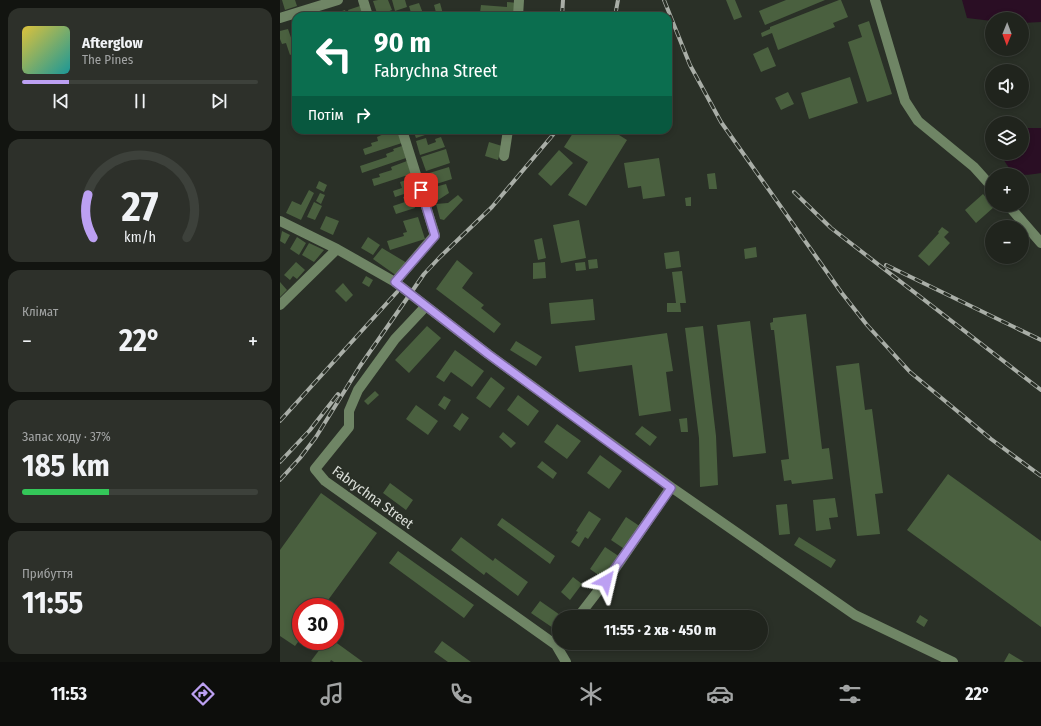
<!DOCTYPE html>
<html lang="uk">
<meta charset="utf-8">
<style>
body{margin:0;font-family:"Fira Sans Condensed",sans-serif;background:#2d302a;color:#f1f3f6;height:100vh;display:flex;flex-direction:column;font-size:15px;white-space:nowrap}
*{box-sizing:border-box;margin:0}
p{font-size:13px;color:#a2a4a4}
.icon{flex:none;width:22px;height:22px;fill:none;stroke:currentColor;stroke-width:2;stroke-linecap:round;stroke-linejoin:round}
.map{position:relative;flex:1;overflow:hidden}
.drawer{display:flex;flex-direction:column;gap:8px;padding:8px;background:#121410;width:280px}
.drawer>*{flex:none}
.top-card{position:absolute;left:12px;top:12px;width:380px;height:122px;border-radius:12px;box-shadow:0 2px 6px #0003,0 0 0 1px #3d413b;background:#0b6e4f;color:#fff;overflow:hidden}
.needle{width:26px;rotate:181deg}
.buttons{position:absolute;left:705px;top:12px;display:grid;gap:8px}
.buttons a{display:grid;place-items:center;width:44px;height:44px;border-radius:50%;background:#20241d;box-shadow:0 2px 6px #0003,0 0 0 1px #3d413b;font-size:20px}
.speed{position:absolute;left:12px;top:598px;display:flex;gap:8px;font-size:20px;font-weight:700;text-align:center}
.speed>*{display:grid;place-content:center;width:52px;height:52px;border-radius:50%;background:#20241d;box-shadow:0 2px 6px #0003,0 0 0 1px #3d413b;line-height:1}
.speed .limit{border:6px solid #d22;background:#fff;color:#111}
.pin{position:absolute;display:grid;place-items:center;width:34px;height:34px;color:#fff;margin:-17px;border-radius:8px;box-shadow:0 2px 6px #0006}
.me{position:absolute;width:44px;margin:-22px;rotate:37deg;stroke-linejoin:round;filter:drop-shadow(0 0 3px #0008)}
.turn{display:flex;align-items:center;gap:14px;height:84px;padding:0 16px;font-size:18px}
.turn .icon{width:52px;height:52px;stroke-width:2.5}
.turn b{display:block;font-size:28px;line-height:34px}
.then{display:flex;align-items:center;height:38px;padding:0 16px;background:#0003;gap:8px;font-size:15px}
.big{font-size:30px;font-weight:700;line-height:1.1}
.drawer .widget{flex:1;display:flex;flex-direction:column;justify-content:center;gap:6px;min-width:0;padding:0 14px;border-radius:12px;background:#2d302a}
.drawer .dial{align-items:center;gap:0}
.dial svg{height:104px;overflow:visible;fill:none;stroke:#3d413b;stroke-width:7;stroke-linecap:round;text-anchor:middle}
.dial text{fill:#f1f3f6;stroke:none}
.song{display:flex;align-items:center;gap:12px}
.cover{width:48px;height:48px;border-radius:6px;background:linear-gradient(135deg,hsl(50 70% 55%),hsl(180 70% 35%))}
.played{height:4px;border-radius:2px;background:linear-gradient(90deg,#bca0f2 20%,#3d413b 20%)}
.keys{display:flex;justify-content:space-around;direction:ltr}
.heat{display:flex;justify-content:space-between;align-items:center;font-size:22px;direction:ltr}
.charge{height:6px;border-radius:3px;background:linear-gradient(90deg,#34c759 37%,#3d413b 0)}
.trip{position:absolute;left:272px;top:610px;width:216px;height:40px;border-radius:20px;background:#20241d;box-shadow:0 2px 6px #0003,0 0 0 1px #3d413b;font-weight:700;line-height:40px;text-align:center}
.menu{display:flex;height:64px;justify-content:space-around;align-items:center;background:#0d0e0c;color:#a2a4a4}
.menu .icon{width:28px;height:28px}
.menu .active{color:#bca0f2}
.menu b{font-size:18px;color:#f1f3f6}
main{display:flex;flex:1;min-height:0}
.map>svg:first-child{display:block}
.water{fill:#2a0e24}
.building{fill:#4a603f}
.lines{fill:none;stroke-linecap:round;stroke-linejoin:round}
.minor{stroke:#6f8565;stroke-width:10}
.rail-casing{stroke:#a9aea7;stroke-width:4}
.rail{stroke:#2a3027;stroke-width:2.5;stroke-dasharray:8;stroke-linecap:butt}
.route-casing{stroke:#7a689d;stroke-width:10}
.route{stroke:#bca0f2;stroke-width:7}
.labels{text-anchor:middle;stroke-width:4;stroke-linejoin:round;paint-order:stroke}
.street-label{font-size:14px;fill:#dce0da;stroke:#2a3027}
</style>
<main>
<section class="drawer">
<div class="widget">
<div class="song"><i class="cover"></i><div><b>Afterglow</b><p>The Pines</p></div></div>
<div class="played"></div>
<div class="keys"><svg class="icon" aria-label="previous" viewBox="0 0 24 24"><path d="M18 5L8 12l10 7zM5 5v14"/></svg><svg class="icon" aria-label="pause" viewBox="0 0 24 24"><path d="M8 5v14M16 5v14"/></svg><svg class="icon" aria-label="next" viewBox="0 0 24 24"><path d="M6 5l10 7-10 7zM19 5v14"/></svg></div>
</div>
<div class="widget dial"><svg viewBox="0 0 100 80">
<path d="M14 69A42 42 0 1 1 86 69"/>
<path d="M14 69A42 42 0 0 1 10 36" stroke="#bca0f2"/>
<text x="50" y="56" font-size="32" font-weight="700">27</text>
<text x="50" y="72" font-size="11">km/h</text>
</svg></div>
<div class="widget"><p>Клімат</p>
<div class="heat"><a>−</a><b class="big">22°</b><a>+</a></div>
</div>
<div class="widget"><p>Запас ходу · 37%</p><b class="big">185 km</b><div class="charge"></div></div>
<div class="widget"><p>Прибуття</p><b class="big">11:55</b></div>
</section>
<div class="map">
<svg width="761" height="662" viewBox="0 0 761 662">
<rect width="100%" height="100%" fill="#2a3027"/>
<path class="water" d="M682,0H761V22L742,23V19H712V21L687,18Z
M742,128H761V173C737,177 732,176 720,153H742Z"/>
<path class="building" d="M2,0H15L17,6L5,10Z
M98,0H108L112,10L107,12L108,16H98L93,1Z
M112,0H125L127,7L115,11Z
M446,0H455L462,17L454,20Z
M506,0H545L485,25L479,11Z
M559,0H561L568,17L553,23L555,27L498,50L492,33L482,37L481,33L490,29V27Z
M227,2L237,3L233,16L200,13L201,5L227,7Z
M139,3L144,16H132L129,6Z
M160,3L163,14L157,16L154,5Z
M80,6L83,16H70L68,10Z
M65,10L67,16H53V14Z
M589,21L612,94L587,102L568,42L582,37L578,25Z
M8,29L16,52L10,55L6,43L2,44L0,39V31Z
M488,47L496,66L481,72L473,54Z
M570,77L578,103L529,119L521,93Z
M508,92L514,104L501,110L495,98Z
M113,130H118L122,143L85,155L83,149L92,146L91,143L98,141L97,137Z
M133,130H160L136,138Z
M295,130H331L347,140L306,206L288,195L308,162L284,147Z
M161,137L165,147L140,155L136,141L146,138L148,145L156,142L155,139Z
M209,142L222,146L218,160L205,156Z
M122,146L126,158L82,173L80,166L107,157L106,154L114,151L113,149Z
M166,149L170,163L146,171L141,157Z
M279,150L293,163L271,186L258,174Z
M379,158L385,196L363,199L361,186L348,188L344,163Z
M127,161L131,174L94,186L92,179L100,177L99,174L112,170L111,167Z
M169,167L172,179L150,186L146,174Z
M435,173L437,189H429L427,174Z
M132,178L136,190L115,197L113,191L122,188L120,182Z
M39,181L47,185L44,192L36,188Z
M166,184L169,193L155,202L151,188Z
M29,190L34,193L21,220L6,213L12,201L21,205Z
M40,193L45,195L41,204L36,201Z
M703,194L714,207L696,223L685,210Z
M131,195L135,208L116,214L113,206L125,202L123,197Z
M178,195L183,200L164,220L160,219L156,204L168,203Z
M411,197V206H406L405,198Z
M34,202L42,206L35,220L27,217Z
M46,216L59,221L53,235L40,229Z
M138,217L145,239L110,250L107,241L124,236L123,233L127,232L123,221Z
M299,220L306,258L281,263L273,225Z
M662,227L669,232L664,237L670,243L649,266L638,256L659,233L658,232Z
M2,231L10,235L5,244L0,241Z
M17,237L26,243L19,255L10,249Z
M88,237L100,245L93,255L81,248Z
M262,238L266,258L258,260L254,240Z
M29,243L44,250L34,262L22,255Z
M476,247L477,257L465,259L464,249Z
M102,248L127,263L117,276L93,259Z
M399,251L401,267L386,269L384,253Z
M317,259L318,268L309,269L308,260Z
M177,260L193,273L182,288L204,305L201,308L221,324L214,333L156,289Z
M16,262L25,270L17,279L13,276L10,280L4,275Z
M265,262L266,278L253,279V263Z
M305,262L306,270L296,271L295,263Z
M402,271L406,303H400L401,312H387V303H396L392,272Z
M86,276L93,280L89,287L82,283Z
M0,282L7,290L0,297Z
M63,283L73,295L66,302L55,291Z
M313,299L315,320L271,324L269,303Z
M526,314L542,449L549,448L553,479L512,484L511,480L504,481L501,460L509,459L494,330H491L490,323L493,322V318Z
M470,321L486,453L453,457L437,325Z
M147,326L161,338L129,373L115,360Z
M423,326L436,436L438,485L420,487L419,438L405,328Z
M387,333L393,371L386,372L391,411L359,416L352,365L299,372L295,346Z
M236,341L262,357L256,366L230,350Z
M175,350L204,371L192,387L171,372L164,382L156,377Z
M579,363L585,410L592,409L603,493L595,494L600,534L577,536L556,366Z
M211,377L225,388L210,408L196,398Z
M95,391L99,395L88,405L84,401Z
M238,395L259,411L248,426L227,410Z
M164,396L171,400L165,410L158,405Z
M136,405L158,421L148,435L126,419Z
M182,413L189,418L180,431L173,426Z
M407,418L408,432H401L399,419Z
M277,424L301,441L287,459L264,442Z
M362,426L377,437L370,446L355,434Z
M223,432L236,443L231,448L219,437Z
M320,455L342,471L329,489L307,473Z
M262,461L277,473L273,479L257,467Z
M668,474L761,541V627L627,530Z
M110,483L133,500L126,510L103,493Z
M41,493L97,533L43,607H21V638L15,646L0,636V550Z
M555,498L558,517L549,518L551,529L536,531L533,500Z
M507,504L510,534L499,535L496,505Z
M309,511L321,519L308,539L305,537L299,547L291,542L298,532L296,531Z
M346,517L361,527L346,550L331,540Z
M222,518L275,556L270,564L217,525Z
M181,537L213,561L215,558L248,582L238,596L206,572L204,575L171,550Z
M519,537L556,560L551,568L514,545Z
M325,547L340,557L324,579L310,569Z
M118,551L194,605L184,618L109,563Z
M293,577L302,584L290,600L281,592Z
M260,601L283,617H279V632L251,613Z
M640,615L648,620L644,627L636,622Z
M46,641H54L83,662H54L51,660L50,662H33L31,661Z
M162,641L191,662H168L154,652Z
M729,653L744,662H724Z"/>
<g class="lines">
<path class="minor" d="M83,0L88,16
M595,0L625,101L638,121L694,167L712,187
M238,16L239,0
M0,18L58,0
M224,156L228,130
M728,205L761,243
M0,221L57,249L115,282L208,354L391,487L335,569L298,617
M115,282L155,235L122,130
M0,305L57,249
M146,306L115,339L78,390L69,411V427L35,469L45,481L276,645L279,641
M391,487L575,615L673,662
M276,645L286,662"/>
<defs>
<path id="rail" d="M384,0L410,65L441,122L561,292L587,325L630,372L711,439L761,476
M282,16L283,0
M335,16L338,0
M514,192L551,228L761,390
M606,265L761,340
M0,421L117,292
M0,462L30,430L58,394
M0,480L20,458L36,437L80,366L144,274L160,257L212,207L277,130"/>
</defs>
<use href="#rail" class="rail-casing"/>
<use href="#rail" class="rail"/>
</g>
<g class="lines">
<defs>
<path id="route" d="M141,190L155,236L115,282L208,354L391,488L326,581"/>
</defs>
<use href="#route" class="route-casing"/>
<use href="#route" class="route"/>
</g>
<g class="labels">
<g class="street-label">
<text transform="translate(93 497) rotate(36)" y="5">Fabrychna Street</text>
</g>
</g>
</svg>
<div class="buttons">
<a><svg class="needle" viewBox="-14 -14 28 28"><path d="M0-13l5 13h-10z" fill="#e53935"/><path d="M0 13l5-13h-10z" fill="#a2a4a4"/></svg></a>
<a><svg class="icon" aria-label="sound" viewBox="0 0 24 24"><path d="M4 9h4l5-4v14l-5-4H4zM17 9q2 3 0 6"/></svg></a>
<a><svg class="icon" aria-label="layers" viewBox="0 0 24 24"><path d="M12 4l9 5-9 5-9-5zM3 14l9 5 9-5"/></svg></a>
<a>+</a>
<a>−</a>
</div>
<div class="speed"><div class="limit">30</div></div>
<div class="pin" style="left:141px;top:190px;background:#d93025"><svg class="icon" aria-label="arrive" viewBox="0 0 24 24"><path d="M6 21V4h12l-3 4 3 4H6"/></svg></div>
<svg class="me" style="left:326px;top:581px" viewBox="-20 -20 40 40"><path d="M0-17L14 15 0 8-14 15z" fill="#bca0f2" stroke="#fff" stroke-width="4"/></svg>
<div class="trip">11:55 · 2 хв · 450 m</div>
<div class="top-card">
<div class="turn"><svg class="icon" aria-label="left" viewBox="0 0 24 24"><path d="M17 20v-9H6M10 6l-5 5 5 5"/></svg><div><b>90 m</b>Fabrychna Street</div></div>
<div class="then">Потім<svg class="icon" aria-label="right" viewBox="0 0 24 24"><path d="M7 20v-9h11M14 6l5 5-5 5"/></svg></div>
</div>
</div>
</main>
<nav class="menu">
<b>11:53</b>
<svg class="icon active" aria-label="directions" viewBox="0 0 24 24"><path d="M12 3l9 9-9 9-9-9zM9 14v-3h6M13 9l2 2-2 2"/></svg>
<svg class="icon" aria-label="music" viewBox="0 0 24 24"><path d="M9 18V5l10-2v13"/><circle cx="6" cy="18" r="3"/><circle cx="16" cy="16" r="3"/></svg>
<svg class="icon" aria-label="phone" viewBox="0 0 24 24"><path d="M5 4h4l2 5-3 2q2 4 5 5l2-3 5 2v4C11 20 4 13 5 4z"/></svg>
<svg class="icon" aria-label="climate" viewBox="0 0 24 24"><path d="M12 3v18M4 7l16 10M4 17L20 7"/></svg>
<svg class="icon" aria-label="car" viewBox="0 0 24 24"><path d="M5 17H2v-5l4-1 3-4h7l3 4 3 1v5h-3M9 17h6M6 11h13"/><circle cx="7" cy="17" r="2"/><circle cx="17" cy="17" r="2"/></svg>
<svg class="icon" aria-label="filters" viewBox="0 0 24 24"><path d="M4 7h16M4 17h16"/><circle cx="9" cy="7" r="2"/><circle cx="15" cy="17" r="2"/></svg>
<b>22°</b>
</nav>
